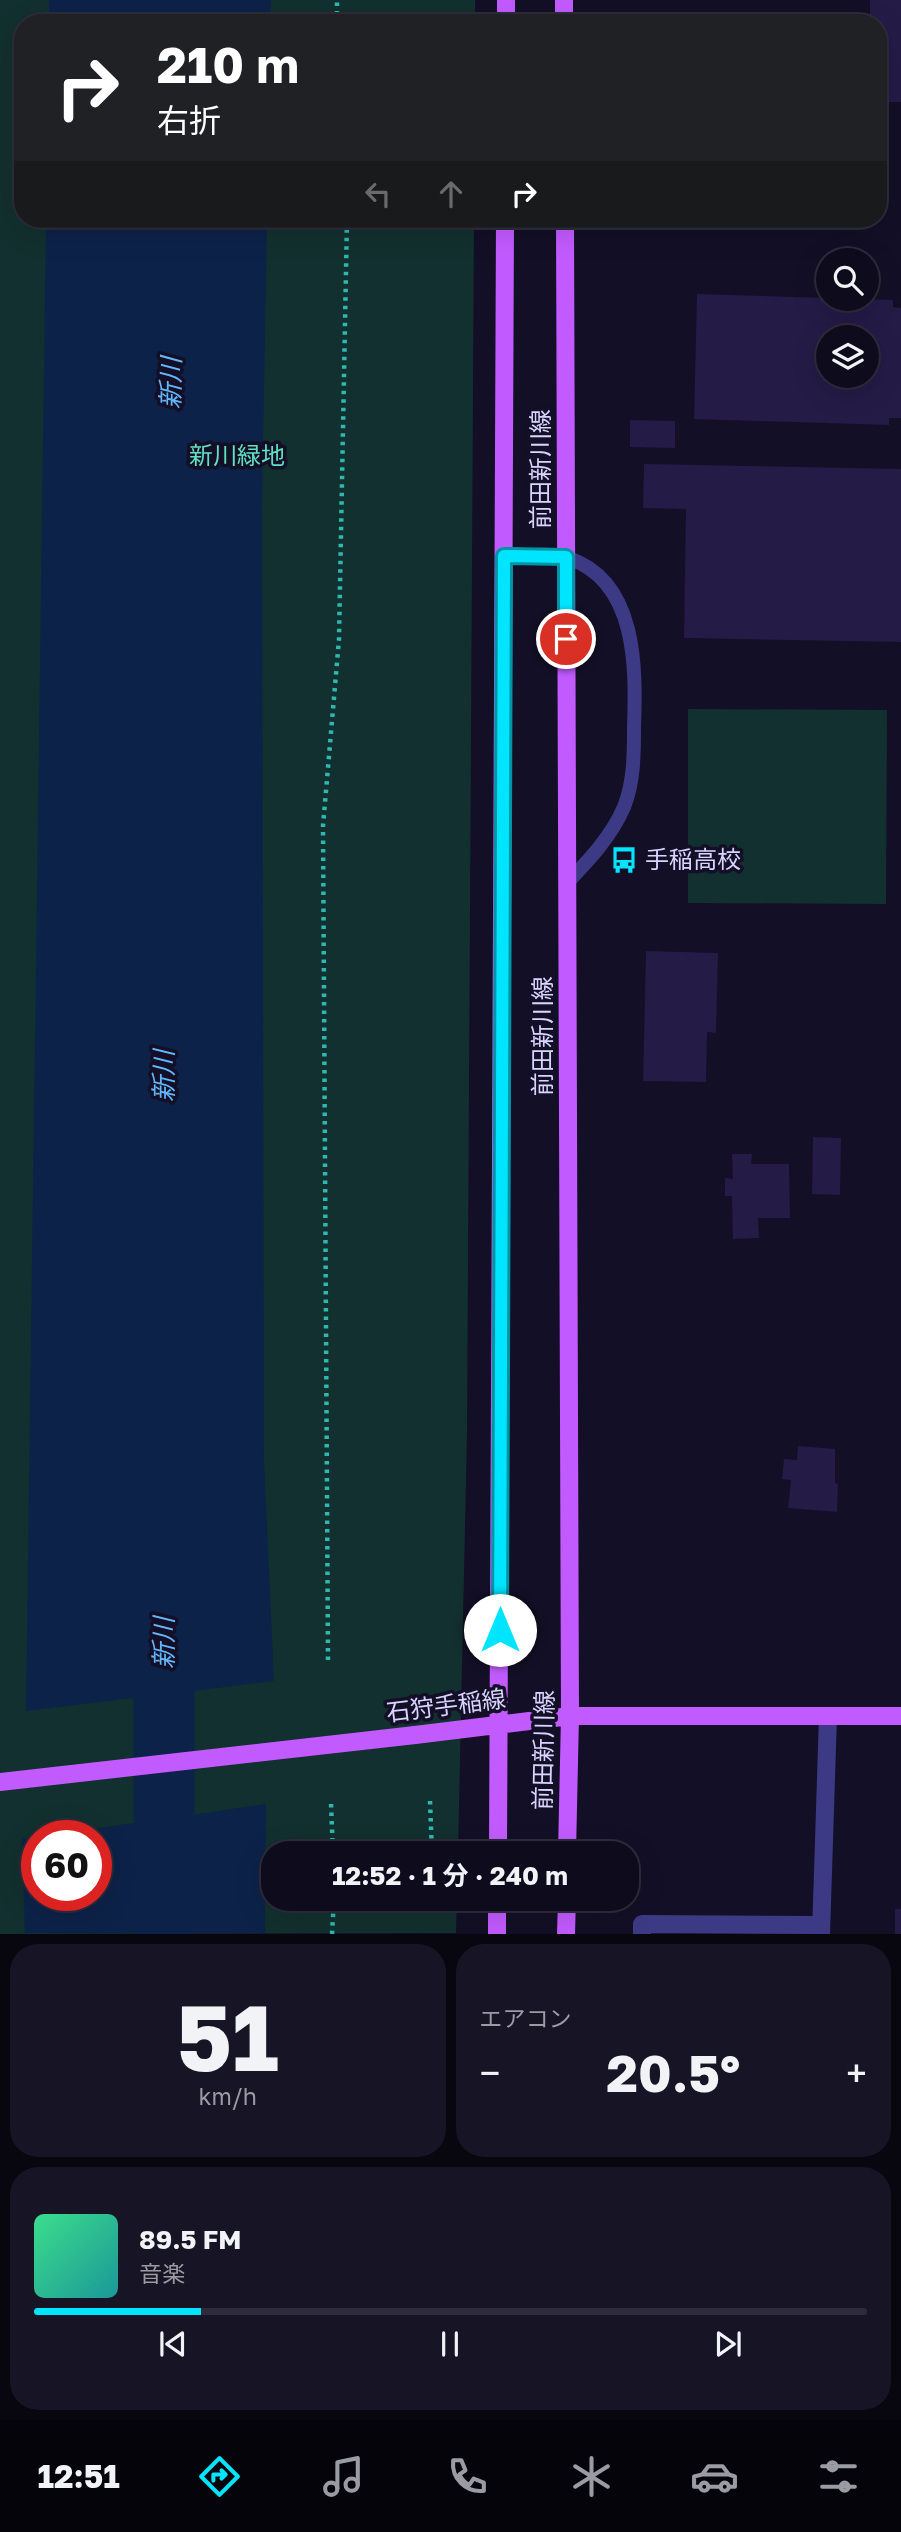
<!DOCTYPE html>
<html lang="ja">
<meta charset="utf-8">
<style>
body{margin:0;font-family:"Golos Text","Noto Sans JP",sans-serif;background:#171425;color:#f1f3f6;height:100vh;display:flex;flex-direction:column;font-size:26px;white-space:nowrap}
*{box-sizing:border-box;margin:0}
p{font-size:23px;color:#9b9ba3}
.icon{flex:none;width:38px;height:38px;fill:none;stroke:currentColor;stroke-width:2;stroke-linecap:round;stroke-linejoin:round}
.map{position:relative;height:1934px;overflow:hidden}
.details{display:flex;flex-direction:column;gap:10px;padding:10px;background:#08060f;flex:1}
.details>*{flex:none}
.banner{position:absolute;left:14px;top:14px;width:873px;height:214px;border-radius:28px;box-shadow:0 7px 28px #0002,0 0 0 2px #2e2b3b;background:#202124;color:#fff;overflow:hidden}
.tools{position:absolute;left:816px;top:248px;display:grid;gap:14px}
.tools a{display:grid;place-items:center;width:63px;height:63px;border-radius:50%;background:#0e0b1c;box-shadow:0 7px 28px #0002,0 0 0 2px #2e2b3b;font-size:35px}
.speed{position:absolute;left:21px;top:1820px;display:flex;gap:14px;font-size:35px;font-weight:700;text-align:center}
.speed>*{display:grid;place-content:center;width:91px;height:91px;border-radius:50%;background:#0e0b1c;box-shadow:0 7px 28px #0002,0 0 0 2px #2e2b3b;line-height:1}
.speed .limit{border:10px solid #d22;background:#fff;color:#111}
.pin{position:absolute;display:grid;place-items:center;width:60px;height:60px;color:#fff;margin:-30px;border:4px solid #fff;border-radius:50%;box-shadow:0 2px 7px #0007}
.me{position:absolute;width:77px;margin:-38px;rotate:0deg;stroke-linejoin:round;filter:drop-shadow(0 0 5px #0008)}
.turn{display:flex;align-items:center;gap:24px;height:147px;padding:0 28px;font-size:32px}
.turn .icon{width:91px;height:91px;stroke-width:2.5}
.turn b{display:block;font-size:49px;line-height:60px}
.lanes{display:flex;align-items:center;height:66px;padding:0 28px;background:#0003;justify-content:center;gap:35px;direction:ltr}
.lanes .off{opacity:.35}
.big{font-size:52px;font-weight:700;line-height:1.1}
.details .tile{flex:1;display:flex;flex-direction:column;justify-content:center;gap:10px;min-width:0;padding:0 24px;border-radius:28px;background:#171425}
.details .dial{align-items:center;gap:0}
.dial b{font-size:91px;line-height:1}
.song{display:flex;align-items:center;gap:21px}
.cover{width:84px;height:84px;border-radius:10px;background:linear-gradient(135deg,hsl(150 70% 55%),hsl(180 70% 35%))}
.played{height:7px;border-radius:4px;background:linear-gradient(90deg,#00e5ff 20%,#2e2b3b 20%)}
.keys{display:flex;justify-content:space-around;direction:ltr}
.heat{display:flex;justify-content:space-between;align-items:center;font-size:38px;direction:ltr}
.details .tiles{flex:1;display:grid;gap:10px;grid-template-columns:1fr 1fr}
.tile:last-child{grid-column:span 2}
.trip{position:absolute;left:261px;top:1841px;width:378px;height:70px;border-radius:28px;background:#0e0b1c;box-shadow:0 7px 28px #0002,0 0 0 2px #2e2b3b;font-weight:700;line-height:70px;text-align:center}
.tabs{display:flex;height:112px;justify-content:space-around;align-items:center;background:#06040b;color:#9b9ba3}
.tabs .icon{width:49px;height:49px}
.tabs .selected{color:#00e5ff}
.tabs b{font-size:32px;color:#f1f3f6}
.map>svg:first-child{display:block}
.green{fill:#12302f;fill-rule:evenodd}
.water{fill:#0c2248}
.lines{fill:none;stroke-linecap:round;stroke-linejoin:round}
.river{stroke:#0c2248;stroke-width:61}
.building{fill:#241b47;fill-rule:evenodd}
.path{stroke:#2fb8b0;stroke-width:4.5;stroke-dasharray:3.5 5;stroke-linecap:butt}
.lane{stroke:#3d3a85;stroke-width:14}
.street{stroke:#3d3a85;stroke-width:18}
.primary{stroke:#c25bff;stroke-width:18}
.primary-bridge{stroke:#c25bff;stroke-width:18}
.route-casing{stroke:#0095a6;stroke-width:18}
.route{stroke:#00e5ff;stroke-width:12}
.labels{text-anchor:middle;stroke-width:7;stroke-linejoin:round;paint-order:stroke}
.park-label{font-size:24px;fill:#5fe0c0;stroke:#130f26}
.street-label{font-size:24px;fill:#d9d4ff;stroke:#130f26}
.poi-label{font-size:24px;fill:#d9d4ff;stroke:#130f26;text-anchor:start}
.water-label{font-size:26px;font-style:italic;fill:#62b6ff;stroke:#130f26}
</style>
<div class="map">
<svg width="901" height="1934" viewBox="0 0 901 1934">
<rect width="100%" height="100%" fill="#130f26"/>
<path class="green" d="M0,0H475V23H23V219H474L467,1433L458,1853H273V1899H457L456,1933L0,1934ZM37,1836H96V1895H37Z
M688,709L887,710L886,904L688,903Z"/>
<path class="water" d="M49,0H271L270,23H49Z
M46,219H267L262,500L264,1462L274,1681L26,1711Z
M266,1804L265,1933H25L22,1839L37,1837V1895H96V1836H44Z"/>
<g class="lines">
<path class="river" d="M164,1934V1610"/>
</g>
<path class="building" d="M870,0H901V102H886V89H878V23H870Z
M697,294L893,300V307L901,308V418H889V425L694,419ZM828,338H866V376H828Z
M630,420L675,421V448L630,447Z
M644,464L901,469V642L684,638L686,509L643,508Z
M646,951L718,953L716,1033L707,1032L706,1082L643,1081Z
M813,1137L841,1138L840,1195L812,1194Z
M732,1154H752L751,1164H789L790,1218H758L759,1238L733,1239L732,1196H725V1178L733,1179Z
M798,1446L835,1449V1483L838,1484L837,1512L788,1508L791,1480L782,1479L784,1459L797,1460Z
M895,1909H901V1934H895Z"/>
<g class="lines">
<path class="path" d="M337,23V0
M328,1660L323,826L339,639L347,219
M430,1801L432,1853
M331,1804L333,1853
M367,1899L434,1903V1899
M332,1934L334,1899"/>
<path class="lane" d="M504,556C523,556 550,552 568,558C638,581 636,669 634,728C634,754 634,782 624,807C611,837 589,860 567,883"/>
<path class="street" d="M642,1934V1924L821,1925
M821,1934L828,1716"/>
<path class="primary" d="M564,0V23
M506,23V0
M565,219L570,1716L567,1853
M415,1735L570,1716H901
M498,1853L505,219
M497,1934V1899
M566,1934L567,1899"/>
<path class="primary-bridge" d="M0,1782L415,1735"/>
</g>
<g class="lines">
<defs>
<path id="route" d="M500,1630L504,556L566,557V639"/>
</defs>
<use href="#route" class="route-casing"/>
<use href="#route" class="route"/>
</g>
<defs>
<symbol id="bus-bare" viewBox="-9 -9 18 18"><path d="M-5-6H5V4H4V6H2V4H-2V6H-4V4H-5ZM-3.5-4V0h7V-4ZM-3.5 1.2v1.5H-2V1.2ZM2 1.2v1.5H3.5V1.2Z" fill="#00e5ff" stroke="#130f26" stroke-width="2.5" paint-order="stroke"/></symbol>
</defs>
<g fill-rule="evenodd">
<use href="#bus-bare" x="605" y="841" width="38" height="38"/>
</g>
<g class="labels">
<g class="park-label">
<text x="237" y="464">新川緑地</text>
</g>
<g class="street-label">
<text transform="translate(541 469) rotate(-90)" y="8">前田新川線</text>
<text transform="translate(543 1036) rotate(-90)" y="8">前田新川線</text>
<text transform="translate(446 1706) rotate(-7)" y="8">石狩手稲線</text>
<text transform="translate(544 1750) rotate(-89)" y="8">前田新川線</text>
</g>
<g class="poi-label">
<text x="645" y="868">手稲高校</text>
</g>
<g class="water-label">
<text transform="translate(171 383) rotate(-89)" y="9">新川</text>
<text transform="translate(164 1076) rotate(-90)" y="9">新川</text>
<text transform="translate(164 1643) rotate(-90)" y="9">新川</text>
</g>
</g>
</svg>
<div class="tools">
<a><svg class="icon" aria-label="search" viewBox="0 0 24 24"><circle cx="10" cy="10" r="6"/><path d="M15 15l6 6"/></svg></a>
<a><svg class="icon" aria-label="layers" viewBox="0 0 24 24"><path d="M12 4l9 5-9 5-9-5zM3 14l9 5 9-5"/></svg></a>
</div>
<div class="speed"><div class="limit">60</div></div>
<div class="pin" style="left:566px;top:639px;background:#d93025"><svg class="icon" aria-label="arrive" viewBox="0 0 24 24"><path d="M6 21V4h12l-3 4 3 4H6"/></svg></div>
<svg class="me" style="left:500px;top:1630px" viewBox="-20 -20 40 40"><circle r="19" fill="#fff"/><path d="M0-13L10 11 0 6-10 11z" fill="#00e5ff"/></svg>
<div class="trip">12:52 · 1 分 · 240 m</div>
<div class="banner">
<div class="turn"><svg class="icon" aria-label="right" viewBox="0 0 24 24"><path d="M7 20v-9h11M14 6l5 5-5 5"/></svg><div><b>210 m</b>右折</div></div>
<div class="lanes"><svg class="icon off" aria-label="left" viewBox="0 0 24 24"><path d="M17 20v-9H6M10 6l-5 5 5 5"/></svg><svg class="icon off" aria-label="ahead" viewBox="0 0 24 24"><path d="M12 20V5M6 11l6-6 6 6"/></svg><svg class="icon" aria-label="right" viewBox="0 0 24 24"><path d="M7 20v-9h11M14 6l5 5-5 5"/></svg></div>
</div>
</div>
<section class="details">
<div class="tiles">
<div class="tile dial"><b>51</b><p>km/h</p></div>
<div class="tile"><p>エアコン</p>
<div class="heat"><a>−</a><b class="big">20.5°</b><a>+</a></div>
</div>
<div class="tile">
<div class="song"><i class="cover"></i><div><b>89.5 FM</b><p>音楽</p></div></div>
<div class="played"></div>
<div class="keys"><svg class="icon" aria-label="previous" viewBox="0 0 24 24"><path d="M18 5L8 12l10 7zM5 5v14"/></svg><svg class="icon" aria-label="pause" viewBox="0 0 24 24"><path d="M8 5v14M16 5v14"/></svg><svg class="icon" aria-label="next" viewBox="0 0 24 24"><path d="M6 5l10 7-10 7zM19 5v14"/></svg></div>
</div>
</div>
</section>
<nav class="tabs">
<b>12:51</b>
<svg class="icon selected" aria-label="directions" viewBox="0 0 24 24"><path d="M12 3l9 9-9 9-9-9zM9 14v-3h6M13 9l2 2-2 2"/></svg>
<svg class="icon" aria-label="music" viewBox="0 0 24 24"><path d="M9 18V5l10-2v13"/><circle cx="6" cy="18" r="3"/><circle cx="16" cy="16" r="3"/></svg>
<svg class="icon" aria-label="phone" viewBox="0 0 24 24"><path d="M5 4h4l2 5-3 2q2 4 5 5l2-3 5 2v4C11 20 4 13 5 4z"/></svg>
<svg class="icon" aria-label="climate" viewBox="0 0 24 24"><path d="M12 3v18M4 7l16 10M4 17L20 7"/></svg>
<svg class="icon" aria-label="car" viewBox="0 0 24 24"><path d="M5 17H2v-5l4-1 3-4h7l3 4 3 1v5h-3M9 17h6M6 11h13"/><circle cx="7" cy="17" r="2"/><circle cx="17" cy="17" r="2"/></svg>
<svg class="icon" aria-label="filters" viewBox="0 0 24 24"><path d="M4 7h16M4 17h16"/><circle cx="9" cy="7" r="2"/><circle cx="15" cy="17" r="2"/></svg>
</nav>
